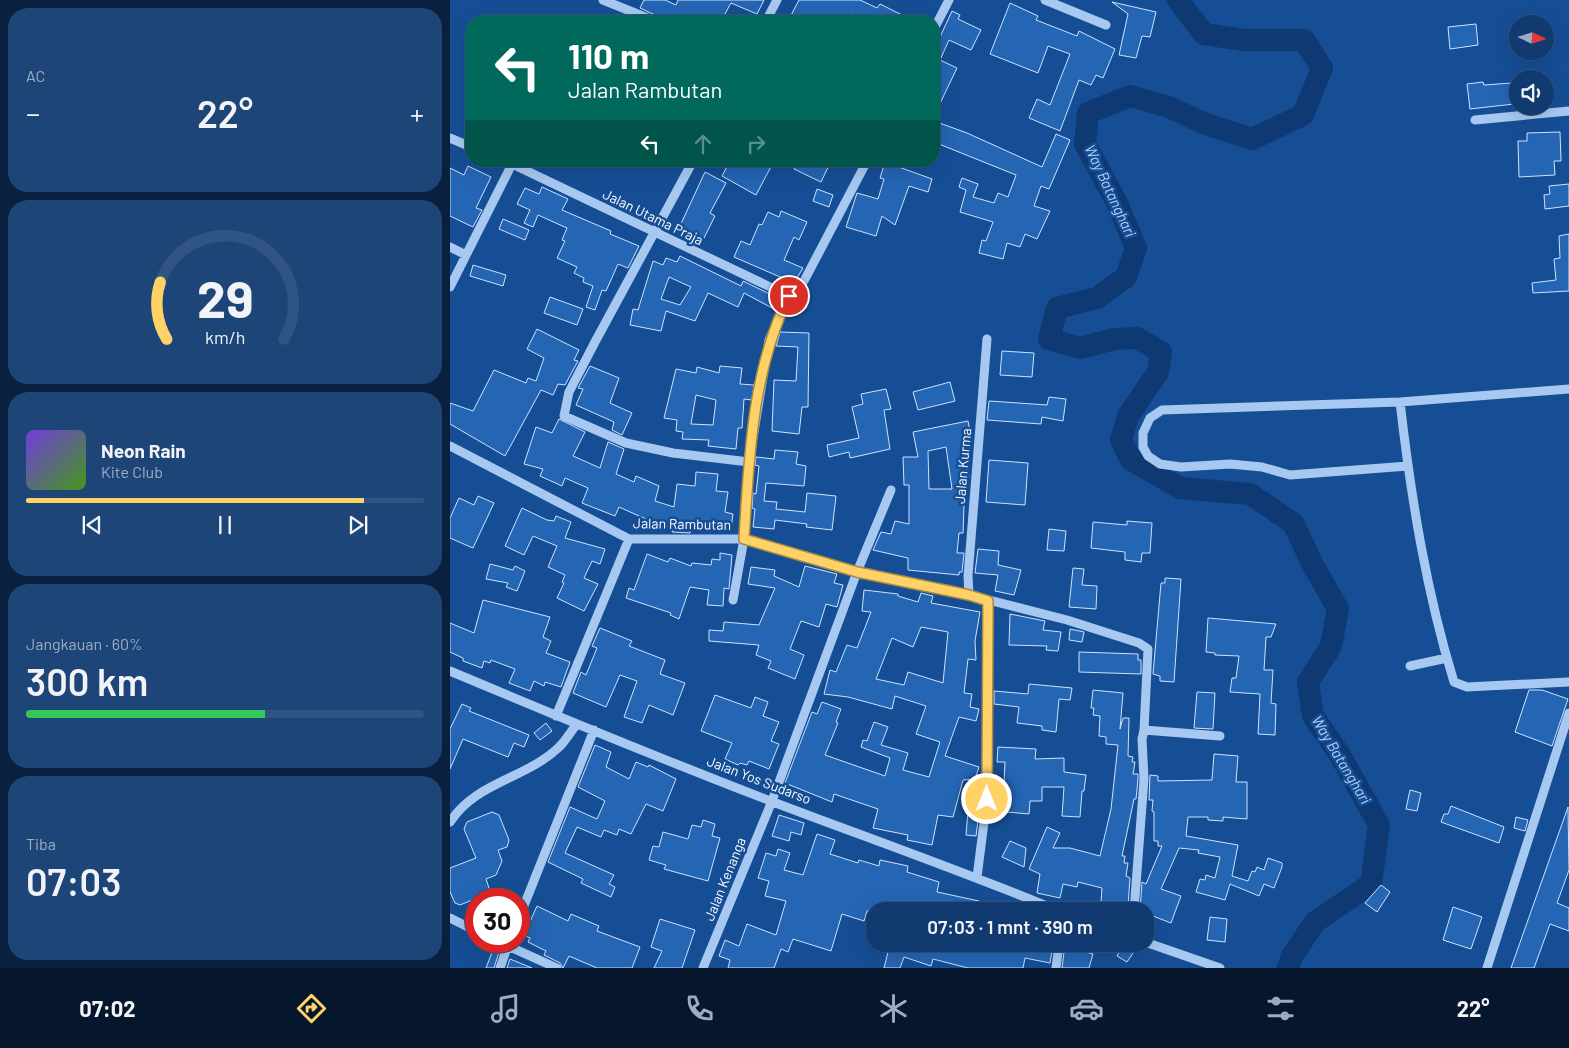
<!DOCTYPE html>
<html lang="id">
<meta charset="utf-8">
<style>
body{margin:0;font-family:Barlow,sans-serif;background:#1e4578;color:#f1f3f6;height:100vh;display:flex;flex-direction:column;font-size:19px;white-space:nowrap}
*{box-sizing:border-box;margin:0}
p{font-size:16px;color:#9cadc3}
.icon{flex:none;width:28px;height:28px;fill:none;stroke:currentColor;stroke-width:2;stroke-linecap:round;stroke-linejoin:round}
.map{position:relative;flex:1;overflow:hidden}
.side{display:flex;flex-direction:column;gap:8px;padding:8px;background:#09203e;width:450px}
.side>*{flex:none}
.guide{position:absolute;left:15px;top:15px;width:475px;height:152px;border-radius:20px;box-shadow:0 5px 20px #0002,0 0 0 1px #305483;background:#00695c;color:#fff;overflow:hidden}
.needle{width:32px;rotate:94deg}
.fabs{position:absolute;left:1059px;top:15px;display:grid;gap:10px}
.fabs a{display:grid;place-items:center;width:45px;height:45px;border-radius:50%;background:#103a70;box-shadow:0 5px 20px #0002,0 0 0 1px #305483;font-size:25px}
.speed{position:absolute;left:15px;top:888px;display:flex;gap:10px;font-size:25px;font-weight:700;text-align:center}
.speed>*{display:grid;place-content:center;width:65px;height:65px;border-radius:50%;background:#103a70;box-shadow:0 5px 20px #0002,0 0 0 1px #305483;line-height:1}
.speed .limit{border:8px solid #d22;background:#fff;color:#111}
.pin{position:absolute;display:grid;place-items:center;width:42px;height:42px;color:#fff;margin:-21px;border:2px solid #fff;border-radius:50%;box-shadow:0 1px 5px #0007}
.me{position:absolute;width:55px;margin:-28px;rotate:0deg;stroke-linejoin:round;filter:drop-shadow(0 0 4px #0008)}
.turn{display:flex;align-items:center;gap:18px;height:105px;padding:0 20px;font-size:22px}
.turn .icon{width:65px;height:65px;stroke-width:2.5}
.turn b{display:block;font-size:35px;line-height:42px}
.lanes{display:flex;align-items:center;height:48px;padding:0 20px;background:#0003;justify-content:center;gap:25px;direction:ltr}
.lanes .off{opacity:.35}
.big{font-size:38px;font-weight:600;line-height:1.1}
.side .widget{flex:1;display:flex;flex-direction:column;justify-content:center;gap:8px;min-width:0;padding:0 18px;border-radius:20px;background:#1e4578}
.side .dial{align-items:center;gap:0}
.dial svg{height:130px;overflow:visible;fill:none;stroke:#305483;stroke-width:7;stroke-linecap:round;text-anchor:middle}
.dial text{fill:#f1f3f6;stroke:none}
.song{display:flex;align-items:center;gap:15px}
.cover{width:60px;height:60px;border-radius:8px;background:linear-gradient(135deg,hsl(260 70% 55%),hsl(100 70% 35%))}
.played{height:5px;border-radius:2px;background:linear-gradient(90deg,#ffd267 85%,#305483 85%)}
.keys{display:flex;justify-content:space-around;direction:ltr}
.heat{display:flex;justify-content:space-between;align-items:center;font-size:28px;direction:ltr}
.charge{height:8px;border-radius:4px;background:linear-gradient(90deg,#34c759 60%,#305483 0)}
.trip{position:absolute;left:416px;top:902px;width:288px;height:50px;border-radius:20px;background:#103a70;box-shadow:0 5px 20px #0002,0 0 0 1px #305483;font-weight:600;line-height:50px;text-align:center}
.menu{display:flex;height:80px;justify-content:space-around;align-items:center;background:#06172d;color:#9cadc3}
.menu .icon{width:35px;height:35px}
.menu .active{color:#ffd267}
.menu b{font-size:22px;color:#f1f3f6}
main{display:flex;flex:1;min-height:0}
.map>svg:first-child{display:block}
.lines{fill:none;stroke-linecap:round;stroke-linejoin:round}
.river{stroke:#0e3972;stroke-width:22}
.building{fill:#2465b4;stroke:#cee3fc;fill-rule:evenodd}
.minor{stroke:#a7c9f1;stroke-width:9}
.route-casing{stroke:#a68843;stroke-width:12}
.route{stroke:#ffd267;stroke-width:9}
.labels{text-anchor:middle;stroke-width:5;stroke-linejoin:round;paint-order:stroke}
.street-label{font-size:14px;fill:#fff;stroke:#164e95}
.water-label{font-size:15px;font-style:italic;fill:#b3d3f8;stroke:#164e95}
</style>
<main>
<section class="side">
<div class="widget"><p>AC</p>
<div class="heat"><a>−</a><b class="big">22°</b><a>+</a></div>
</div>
<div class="widget dial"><svg viewBox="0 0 100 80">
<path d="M14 69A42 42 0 1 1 86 69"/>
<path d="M14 69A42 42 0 0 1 10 34" stroke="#ffd267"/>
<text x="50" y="56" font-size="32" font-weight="700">29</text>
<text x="50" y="72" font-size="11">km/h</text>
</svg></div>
<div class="widget">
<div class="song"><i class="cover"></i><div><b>Neon Rain</b><p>Kite Club</p></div></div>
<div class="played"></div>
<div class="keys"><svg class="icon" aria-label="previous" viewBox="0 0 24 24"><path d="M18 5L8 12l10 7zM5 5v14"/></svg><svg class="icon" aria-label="pause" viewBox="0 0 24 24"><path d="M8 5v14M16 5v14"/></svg><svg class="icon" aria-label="next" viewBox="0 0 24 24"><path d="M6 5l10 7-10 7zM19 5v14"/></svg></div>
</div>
<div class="widget"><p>Jangkauan · 60%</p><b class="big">300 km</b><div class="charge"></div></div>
<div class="widget"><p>Tiba</p><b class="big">07:03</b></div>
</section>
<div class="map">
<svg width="1119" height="968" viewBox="0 0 1119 968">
<rect width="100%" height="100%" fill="#164e95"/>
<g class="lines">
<path class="river" d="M728,0L754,34L794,40H854L872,68L853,115L802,139L753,123L719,107L680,96L638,113L635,144L667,203L686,248L676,277L647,298L607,308L599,339L630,348L664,339L687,338L711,352L708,372L678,416L671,440L681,460L730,488L800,494L843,523L863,565L888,609L881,646L858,682L863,716L890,755L929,825L921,884L865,922L842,956L838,968"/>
</g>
<path class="building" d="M194,0H215L226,5L228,0H314L307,14L281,3L271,21H218L190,8Z
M349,0H410L427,8L430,4L464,21H418L402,14L398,21H338Z
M662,2L706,12L700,37L692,36L686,58L669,55L678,14Z
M560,3L588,16L586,20L627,36L629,31L665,49L653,78L646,75L641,85L629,80L610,131L579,118L587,99L600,105L620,54L598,46L588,73L540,54Z
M502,11L510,15L508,19L531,30L521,50L499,40L490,60L507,68L484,116V50Z
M1026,24L1028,45L1000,49L998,27Z
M1033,82L1034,85L1062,83L1064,104L1020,109L1017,84Z
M484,121L517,133L592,167L606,134L620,140L599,189L591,186L584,206L600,211L587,239L575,234L570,247L557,243L553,259L529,253L532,240L536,241L543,222L510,212L516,190L509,187L512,178L528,184L523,197L544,203L548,193L558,197L566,175L484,142Z
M1110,132L1111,161H1104L1105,175L1069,177L1068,141H1077V133Z
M280,161H324L306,195L272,176Z
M348,161H381L371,182L344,169Z
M435,162L482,179L478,192L459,186L445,225L432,216L426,236L396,227L407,193L428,199L434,179L430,178Z
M18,166L41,177L26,208L32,210L23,227L0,216V168L14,175Z
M255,172L276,183L260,213L265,216L253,240L229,228Z
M1119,184V206L1095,209L1094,195L1100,194L1099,186Z
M92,187L118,199L112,210L161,231L160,234L189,246L178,268L168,264L156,291L152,290L145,310L136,307L143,286L133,282L134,278L124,273L127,267L107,258L115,241L112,240L117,228L88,215L83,227L74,223L80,210L67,204L75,188L89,194Z
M367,189L383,195L379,207L363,201Z
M331,211L357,222L349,240L344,237L334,260L353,268L344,283L284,257L291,241L300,245L309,224L312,225L318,212L329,217Z
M53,219L79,230L75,240L49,229Z
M1119,234V291L1083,293L1082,283L1106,280L1104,259L1110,258L1109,236Z
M230,256L291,286L293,281L328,298L322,308L294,293L288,307L258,293L245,321L216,311L211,331L180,325L183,309L188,310L203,261L213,265L216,258L227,262ZM219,277L241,287L230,305L211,299Z
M23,265L56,275L53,286L20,276Z
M100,297L133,309L127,325L94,313Z
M87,329L129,350L124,360L128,361L115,385L108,384L103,395L91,390L55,456L0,424V403L23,411L44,370L76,383L78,378L86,381L94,358L77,349Z
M330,332L359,333L358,407H352L349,434L322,431L324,380L346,381L348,347L326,346Z
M552,351L584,353L582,377L550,375Z
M140,366L169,378L160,403L182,413L172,435L162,430L164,422L126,405L133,389L128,388Z
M270,366L292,368L290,384L304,385L302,400L294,399L292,428H288L286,449L258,446L259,440L232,439L233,432L226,431L227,420L214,418L226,369L246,373L247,367L269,373ZM246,395L266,400L263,425L241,424Z
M500,382L505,401L468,410L463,392Z
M436,389L441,409L434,410L440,449L400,458L399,452L379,457L377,445L409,438L402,407L413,404L411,394Z
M599,397L616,399L613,421L592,417L591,424L537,420L539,401L597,405Z
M109,419L135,432L123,456L150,468L158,442L174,449L166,474L184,482L186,476L209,486L205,501L224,507L227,484L245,486L246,472L268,474L266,491L278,492L275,512L283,514L281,528L241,522L240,533L222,532L223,528L198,520L169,507L165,516L132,503L138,488L115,478L112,486L90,476L93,469L74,464L86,427L102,433Z
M518,421L522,442L514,443L519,477L515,478L513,533H509L507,553H514L512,572H509V575L458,570V558L423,550L431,532L441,534L445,521L459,524V485H454L453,457H468L463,432ZM496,447L502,489H479L478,451Z
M325,450L348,452L346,464L356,466L354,486L316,483L314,501L327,502L326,509L355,512L357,493L386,496L382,530L356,527L357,524L325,520L324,529L303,527L305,509L302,508L303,493L306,494L309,466L305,465L306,457L324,459Z
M539,460L578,463L575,505L536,502Z
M28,496L44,503L23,548L0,538V518L9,498L24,505Z
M72,508L97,520L104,521L106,516L121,522L115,538L155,549L150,564L142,561L134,578L148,584L134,611L107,598L114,583L112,582L115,575L98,567L107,546L83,536L74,555L55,546Z
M677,521L702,523L700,553H692L691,562L675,560V552L641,548L643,522L677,525Z
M599,529L616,531L614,551L597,550Z
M528,549L549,551L548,565L571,570L564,595L545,591L548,575L525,573Z
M270,553L282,555L279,589L274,588L273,606L257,605L259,590L240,587L229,619L220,615L221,613L176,598L179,588L184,590L197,554L218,562L220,558L241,566L242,563L261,565L262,559L270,560Z
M40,564L63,570L65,566L75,571L67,591L56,587L58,583L36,579Z
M355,566L387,574L384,583L393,585L387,607L376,604L369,627L351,621L340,649L354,655L345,679L318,668L321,661L306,655L309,645L259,641V630L273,631L274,622L309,625L325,588L298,584L301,567L325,570L324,576L349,587Z
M623,568L634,569L632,585L647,586L646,609L619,607Z
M715,578L731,579L724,682L710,681V676L703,674L711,583H715Z
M414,590L448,594V596L468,602L471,593L483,596L481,603L530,612L525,641L526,660L518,659L514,693L522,694L520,707L529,709L526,721L509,717L495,756L529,767L525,779L513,780L503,817L488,815L482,845L457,840L458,835L423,828L428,809L384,794L382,802L335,783L362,712L367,714L372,702L391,709L386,722L388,723L375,755L435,776L440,758L411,747L413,740L417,741L424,722L438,727L431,745L458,753L453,770L479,777L490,742L466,734L476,706L445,696L442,709L398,697L374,694L380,670L386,672L397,645L407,648L421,612L412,611ZM471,627L498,632L493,683L458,672L454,685L426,679L442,638L463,647Z
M33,600L100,617L93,637L101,641L96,653L120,662L111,687L95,682L94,686L84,681L80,691L59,683L65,669L41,660L40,663L34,661L32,668L13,661V658L0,652V623L24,633Z
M560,614L595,621L593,630L611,632L608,651L596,650L597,646L559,645Z
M758,618L826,624L821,637H816L814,670H823L821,703L826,704L825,735L808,734L810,694L780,692L782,678H786L789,656L765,655V653L756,652Z
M150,628L182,641L179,646L215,660L210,674L235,683L223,715L199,705L192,723L174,717L187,681L170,675L156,707L123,693L131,672L136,675L147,648L142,646Z
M620,629L634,632L632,642L619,640Z
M629,652L688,654V660H691V674L629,672Z
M579,684L622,688L620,700L609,699L606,732L592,730V726L567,723L569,707L544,704V691L578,694Z
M643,690L673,693L670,729L673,718H679L678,756L683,757L682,762H685L683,774H688V779L686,799H684L672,856H675L674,863H678L676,876L680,878L678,905L651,902L652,888L628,882L627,887L613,884L610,898L587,893L590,874L579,869L597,827L610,833L603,848H620L650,856L661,809L668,745L656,744V737L649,736L650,716L643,715L644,708H641Z
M1079,690H1092L1118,699L1102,746L1065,732Z
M747,692L765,693L763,729L744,728Z
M265,695L301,708L305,697L318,702L313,716L329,722L321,741L329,744L319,769L299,761L297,765L290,763L288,765L275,759L282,743L251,731Z
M12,704L21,708L19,711L79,735L74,747L64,743L58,757L13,739L0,769V729Z
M96,723L102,731L90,740L84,733Z
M145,745L161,752L156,767L179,779L186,762L198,767L199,765L226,779L213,811L196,804L181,834L169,829L167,835L154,830L151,837L127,827L115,853L164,875L159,884L165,887L161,897L131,883L133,879L98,862L120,807L147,819L155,801L128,787Z
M548,747L586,749L585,759L614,758V772L636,775L634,791H632L630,817L612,816L614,787H592V801H580L579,814L557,812L558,799H548L549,783H554L555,762H547Z
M764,754L788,756L786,782H797V819L773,817V821L758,820V817H738L736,836L788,845L782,876L798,881L802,871L805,872L807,867L814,870L818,858L832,863V867L824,888L814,884L809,896L780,884L775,900L746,892L750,879L755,880L756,875L765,878L770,857L748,853L749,850L729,848L711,889L731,896L721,923L690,911L692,882L696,884L712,846H708V841H704V812L702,811L703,800H699L700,775L708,776V781L762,780Z
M960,790L971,793L967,811L956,809Z
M1001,806L1054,827L1049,843L991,822L994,814H998Z
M1118,807L1119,870L1107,903L1119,908V931L1100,924L1084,968H1061Z
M518,811L529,812L526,836L516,835Z
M42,812L49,815L59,840L57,847L48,850L52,861L46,875L36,879L39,888L37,894L10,905L5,903L0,892V868L26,858L14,829L17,822Z
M329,815L354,823L351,835L341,832L339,841L322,836Z
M1066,817L1078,820L1075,831L1064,828Z
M253,820L265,824L262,836L270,838L258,881L214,869L216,865L199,860L203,846L209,847L213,832L238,839L242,825L251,827Z
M367,834L385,840L380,854L408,863L409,860L429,866L430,860L458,866L457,872L489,882L487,892L529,901L528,911H417L414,921L392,914L381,951L343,939L338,952L331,949L324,968H278L280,960L269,956L275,940L289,946L297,924L326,935L336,901L315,896L319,881L308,878L316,853L326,856L328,849L340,853L334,870L353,875Z
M560,841L576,848L574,867L552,857Z
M931,885L940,892L927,912L915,903Z
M87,906L118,921L121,914L149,926L147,931L190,947L182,968H147L119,956L113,968L110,963L94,955L96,951L78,942L80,938L74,935Z
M1003,907L1032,917L1021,949L993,940Z
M760,917L777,919L775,942L757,940Z
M210,919L245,930L232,968H204L212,951L201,947Z
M440,944H603L600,963L575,958L573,968H518L483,959L481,966L454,957L450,968H434Z
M615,944H639L636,952L643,954L639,968H612Z
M44,947L50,949L44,968H36Z
M672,947L683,953L677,962L667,956Z
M60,959L82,968H57Z"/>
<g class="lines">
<path class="minor" d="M153,0L205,21
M595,0L656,25
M316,21L327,0
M484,29L499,0
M1025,120L1119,111
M0,138L21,147
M56,161L339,296
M243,161L145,342L119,392L114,416L176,443L223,453L299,462
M0,247L16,255
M0,287L62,164
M950,402C961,497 976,591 1004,682L1017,687L1119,682
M0,446L179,539H294L407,572L519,595L617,620L689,643L698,649L694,730
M958,466L840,475L812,467L780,464L731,467L710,464L698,456L693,447V433L700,418L712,410L950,402L1119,389
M519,595L518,576L537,339
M283,600L294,539L299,462L319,340L339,296L354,281L417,161
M960,666L997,658
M0,671C107,716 214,760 323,802C418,838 515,872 609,911
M106,716L179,539
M0,822C26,782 75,779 108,748C115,742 121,731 127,724
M527,877L537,799L538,601
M684,911L694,779L692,739L694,730L770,736
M0,918L26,931
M69,918L144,730
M47,941L107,968
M695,942L770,968
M50,968L59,942
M253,968L322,801L407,572L441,490
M606,968L609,944
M1037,968L1119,713"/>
</g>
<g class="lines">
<defs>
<path id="route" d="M339,296C302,370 299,458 294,539L407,572L519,595L538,601L537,799"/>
</defs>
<use href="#route" class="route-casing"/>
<use href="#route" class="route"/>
</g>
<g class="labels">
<g class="street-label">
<text transform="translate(203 217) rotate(26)" y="5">Jalan Utama Praja</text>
<text transform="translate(513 466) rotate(-85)" y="5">Jalan Kurma</text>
<text transform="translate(232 524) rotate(1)" y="5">Jalan Rambutan</text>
<text transform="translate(309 780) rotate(21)" y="5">Jalan Yos Sudarso</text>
<text transform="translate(275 879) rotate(-68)" y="5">Jalan Kenanga</text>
</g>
<g class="water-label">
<text transform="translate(660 191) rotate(65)" y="5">Way Batanghari</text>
<text transform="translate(891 760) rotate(59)" y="5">Way Batanghari</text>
</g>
</g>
</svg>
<div class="fabs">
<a><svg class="needle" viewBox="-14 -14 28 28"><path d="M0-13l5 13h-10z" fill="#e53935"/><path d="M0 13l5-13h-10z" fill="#9cadc3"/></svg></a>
<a><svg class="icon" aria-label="sound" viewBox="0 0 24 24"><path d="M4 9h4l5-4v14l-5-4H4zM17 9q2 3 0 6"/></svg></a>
</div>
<div class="speed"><div class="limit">30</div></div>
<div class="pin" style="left:339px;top:296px;background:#d93025"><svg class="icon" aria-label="arrive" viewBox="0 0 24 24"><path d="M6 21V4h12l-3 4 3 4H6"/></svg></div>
<svg class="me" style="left:537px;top:799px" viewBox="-20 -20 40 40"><circle r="17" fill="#ffd267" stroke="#fff" stroke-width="3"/><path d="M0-11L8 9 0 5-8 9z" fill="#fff"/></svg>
<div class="trip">07:03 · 1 mnt · 390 m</div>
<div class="guide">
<div class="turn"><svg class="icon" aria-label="left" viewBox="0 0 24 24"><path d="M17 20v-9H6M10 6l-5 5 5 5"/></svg><div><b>110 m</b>Jalan Rambutan</div></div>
<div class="lanes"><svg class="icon" aria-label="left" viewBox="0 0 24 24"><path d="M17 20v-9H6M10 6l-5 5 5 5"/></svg><svg class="icon off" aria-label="ahead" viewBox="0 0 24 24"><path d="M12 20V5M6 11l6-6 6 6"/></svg><svg class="icon off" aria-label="right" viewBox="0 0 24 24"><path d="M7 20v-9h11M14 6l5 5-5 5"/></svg></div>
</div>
</div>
</main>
<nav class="menu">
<b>07:02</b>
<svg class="icon active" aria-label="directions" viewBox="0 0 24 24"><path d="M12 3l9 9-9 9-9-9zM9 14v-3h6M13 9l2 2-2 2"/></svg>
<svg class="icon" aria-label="music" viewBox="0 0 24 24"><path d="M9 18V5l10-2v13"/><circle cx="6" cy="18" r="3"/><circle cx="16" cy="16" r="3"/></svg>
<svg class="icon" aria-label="phone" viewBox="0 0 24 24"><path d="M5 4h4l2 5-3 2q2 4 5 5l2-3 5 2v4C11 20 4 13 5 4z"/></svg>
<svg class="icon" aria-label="climate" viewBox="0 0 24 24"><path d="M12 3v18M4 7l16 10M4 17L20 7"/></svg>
<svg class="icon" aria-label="car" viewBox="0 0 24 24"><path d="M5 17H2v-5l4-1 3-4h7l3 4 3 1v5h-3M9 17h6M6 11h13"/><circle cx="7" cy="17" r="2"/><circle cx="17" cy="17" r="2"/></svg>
<svg class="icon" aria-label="filters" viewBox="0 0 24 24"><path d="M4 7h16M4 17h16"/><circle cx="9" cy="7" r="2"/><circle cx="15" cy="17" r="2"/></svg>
<b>22°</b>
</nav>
